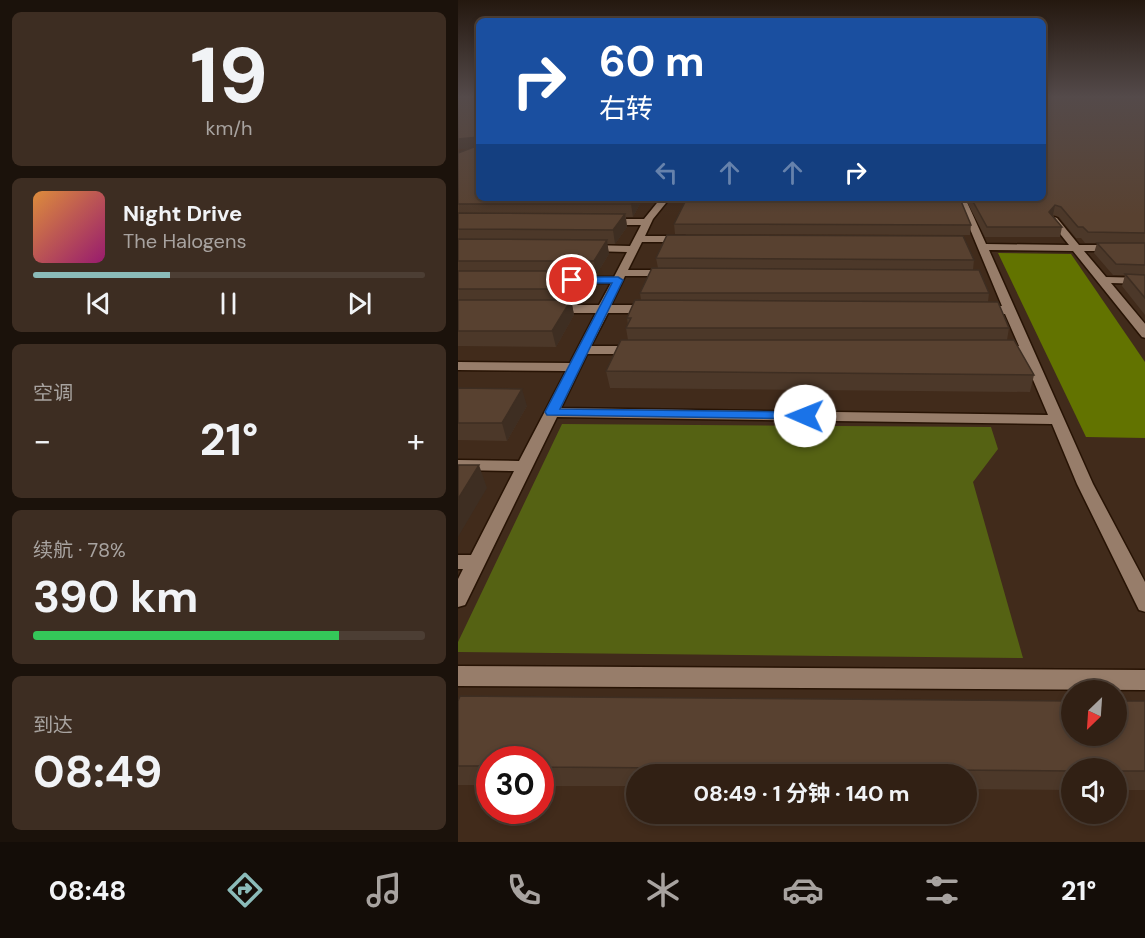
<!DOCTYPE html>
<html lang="zh">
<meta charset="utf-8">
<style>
body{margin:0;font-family:"DM Sans","Noto Sans SC",sans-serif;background:#3d2d22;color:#f1f3f6;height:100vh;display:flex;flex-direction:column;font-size:22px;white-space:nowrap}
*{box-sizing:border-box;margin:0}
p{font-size:20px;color:#a8a3a0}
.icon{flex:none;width:33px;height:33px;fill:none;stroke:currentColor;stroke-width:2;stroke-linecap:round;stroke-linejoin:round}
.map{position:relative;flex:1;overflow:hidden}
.side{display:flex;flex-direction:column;gap:12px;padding:12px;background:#1b120b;width:458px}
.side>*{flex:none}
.top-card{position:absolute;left:18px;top:18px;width:570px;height:183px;border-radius:9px;box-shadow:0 3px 9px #0003,0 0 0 2px #4c3e34;background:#1a4fa0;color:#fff;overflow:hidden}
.needle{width:39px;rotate:205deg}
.fabs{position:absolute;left:603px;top:680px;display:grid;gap:12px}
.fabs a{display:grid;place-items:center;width:66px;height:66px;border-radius:50%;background:#312014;box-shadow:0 3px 9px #0003,0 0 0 2px #4c3e34;font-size:30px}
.speed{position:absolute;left:18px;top:746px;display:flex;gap:12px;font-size:30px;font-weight:700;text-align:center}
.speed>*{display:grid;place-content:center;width:78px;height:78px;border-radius:50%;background:#312014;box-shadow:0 3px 9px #0003,0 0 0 2px #4c3e34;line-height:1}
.speed .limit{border:9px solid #d22;background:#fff;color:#111}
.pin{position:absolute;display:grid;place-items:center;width:51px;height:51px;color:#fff;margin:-26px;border:3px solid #fff;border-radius:50%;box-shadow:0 2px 6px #0007}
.me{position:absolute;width:66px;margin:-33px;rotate:271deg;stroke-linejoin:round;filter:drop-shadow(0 0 4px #0008)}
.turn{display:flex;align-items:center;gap:21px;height:126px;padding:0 24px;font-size:27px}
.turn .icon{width:78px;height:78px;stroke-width:2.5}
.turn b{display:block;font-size:42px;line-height:51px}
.lanes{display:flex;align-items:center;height:57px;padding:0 24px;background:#0003;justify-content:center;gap:30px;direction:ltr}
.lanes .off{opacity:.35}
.big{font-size:45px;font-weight:700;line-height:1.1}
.side .widget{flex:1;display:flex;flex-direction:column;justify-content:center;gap:9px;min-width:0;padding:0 21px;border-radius:9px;background:#3d2d22}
.side .dial{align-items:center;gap:0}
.dial b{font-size:78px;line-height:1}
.song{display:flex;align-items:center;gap:18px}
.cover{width:72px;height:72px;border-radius:9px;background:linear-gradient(135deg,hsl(30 70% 55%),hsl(320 70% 35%))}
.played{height:6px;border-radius:3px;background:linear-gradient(90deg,#8bbbb9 35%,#4c3e34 35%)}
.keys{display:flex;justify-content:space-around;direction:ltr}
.heat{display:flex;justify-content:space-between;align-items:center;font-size:33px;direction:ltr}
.charge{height:9px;border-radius:4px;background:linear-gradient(90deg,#34c759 78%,#4c3e34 0)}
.trip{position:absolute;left:168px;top:764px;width:351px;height:60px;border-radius:30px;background:#312014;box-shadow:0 3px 9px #0003,0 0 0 2px #4c3e34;font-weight:700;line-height:60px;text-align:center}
.menu{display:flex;height:96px;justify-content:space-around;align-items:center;background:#140d08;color:#a8a3a0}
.menu .icon{width:42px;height:42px}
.menu .on{color:#8bbbb9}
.menu b{font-size:27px;color:#f1f3f6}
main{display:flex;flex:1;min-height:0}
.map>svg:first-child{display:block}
.green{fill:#556213}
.forest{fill:#627300}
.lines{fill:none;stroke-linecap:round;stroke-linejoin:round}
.minor-casing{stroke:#271304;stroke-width:3}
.minor{fill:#977d6a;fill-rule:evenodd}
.wall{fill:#4c3829}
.shaded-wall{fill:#3e2e22}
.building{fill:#584130;stroke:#3e2e22;stroke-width:1.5}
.route{fill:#1a73e8;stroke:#114b97;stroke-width:1.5}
</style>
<main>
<section class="side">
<div class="widget dial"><b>19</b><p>km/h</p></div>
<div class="widget">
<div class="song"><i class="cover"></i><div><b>Night Drive</b><p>The Halogens</p></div></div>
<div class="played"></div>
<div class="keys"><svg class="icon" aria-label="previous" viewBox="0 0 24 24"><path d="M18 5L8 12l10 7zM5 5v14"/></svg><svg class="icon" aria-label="pause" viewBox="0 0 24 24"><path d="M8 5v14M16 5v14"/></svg><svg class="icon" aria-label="next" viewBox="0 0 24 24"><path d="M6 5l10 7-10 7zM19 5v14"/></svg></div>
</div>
<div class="widget"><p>空调</p>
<div class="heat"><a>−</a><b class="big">21°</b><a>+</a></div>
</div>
<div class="widget"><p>续航 · 78%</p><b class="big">390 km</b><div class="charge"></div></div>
<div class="widget"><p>到达</p><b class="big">08:49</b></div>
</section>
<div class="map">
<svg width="688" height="842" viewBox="0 0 688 842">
<rect width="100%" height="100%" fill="#412b1b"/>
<path class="green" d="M104,424L533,427L540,449L515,482L565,658L0,652V642Z"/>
<path class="forest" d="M540,253L613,254L687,362V438L628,437Z"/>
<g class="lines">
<defs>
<path id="minor" d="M203,198H212L195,219L187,236H227L232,239L227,242H184L170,270H212L217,273L212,276H167L153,305H192L198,309L192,313H150L133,346H179L185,350L179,354H129L103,408L590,415L564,354H542L536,350L542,346H561L547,314H525L519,310L525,306H544L500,200L502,198L508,200L528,244L611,245L591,220L596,217L599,218L621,245H688V251H626L648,277L688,278V284L653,283L688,325V338L684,337L615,251L531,250L635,484L688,584V612L681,610L678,604L619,484L594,424L99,417L10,599L7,605L0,607V579L5,569H0V555H13L56,471L0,470V460L61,461L108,371L0,370V362L112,363L138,313H96L90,309L96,305H141L153,283H112L107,280L112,277H156L169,252L131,251L126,248L131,245L172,246L183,225H150L145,222L150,219H186Z
M0,666L688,670V690L0,686Z"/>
</defs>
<use href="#minor" class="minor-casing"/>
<use href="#minor" class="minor"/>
</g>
<path class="wall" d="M0,97L185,198L175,217H168L169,227L157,244H149L151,254L138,275H130L132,285L123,304H114L116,315L98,347L0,346V153L13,148L0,149Z
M687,97V315L664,286L667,275H655L636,253L639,243H627L623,238H618L601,217L595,215L604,227L602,237H527L507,198H585Z
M229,198H499V200H427L513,225L512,235L217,234L216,224Z
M198,258L516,260L515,270L200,268Z
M182,293H531L530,302L551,328L549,340L576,375L572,392L152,388L148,371L170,340L168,328L170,325L169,318L183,300Z
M0,388L69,406L49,441L0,440Z
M0,701H687V790H658V768H614V790L508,789V774H178V786H82V759H32V785H0Z"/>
<path class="shaded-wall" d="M21,137V148L0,149V139Z
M177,198H185L175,217L173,204Z
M597,205L595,215L589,221L591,212Z
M167,214L169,227L157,244L155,230Z
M149,240L151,254L138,275L136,261Z
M129,271L132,285L123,304L120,289Z
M113,300L116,315L98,347L94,331Z
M64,389L69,406L49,441L44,423Z
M21,465L29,488L0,537V499Z"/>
<path class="building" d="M0,97H21V137L0,139Z
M585,97H687V233L630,232L625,227H620L603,207L597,205L591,212L604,227H529L513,198H585Z
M21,145V198H177L173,204H0V153Z
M229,198H424L428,201H503L513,225L216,224Z
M0,213L167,214L155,230L0,229Z
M209,235L505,236L516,260L198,258Z
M0,239L149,240L136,261H0Z
M639,243H687V265L658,264Z
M194,268L521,270L531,293H182Z
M0,271H129L120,289H0Z
M667,274L687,275V298Z
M0,300H113L94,331H0Z
M177,300L540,302L551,328H168L173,318H169Z
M163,340H556L576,375L148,371Z
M0,388L64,389L44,423H0Z
M0,465H21L0,499Z
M2,696L614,701V735H658V701H687V771H658V768H614V771L82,767V759H32V766H0V701Z"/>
<linearGradient id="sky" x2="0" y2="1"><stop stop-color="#24180f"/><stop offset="0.45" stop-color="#544a4a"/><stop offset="1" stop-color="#544a4a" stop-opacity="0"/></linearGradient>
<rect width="688" height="215" fill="url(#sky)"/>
<path class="route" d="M160,277L165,280L102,409L347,412L353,416L351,419L89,415L87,412L154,283H114L109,280L114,277Z"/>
</svg>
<div class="fabs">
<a><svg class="needle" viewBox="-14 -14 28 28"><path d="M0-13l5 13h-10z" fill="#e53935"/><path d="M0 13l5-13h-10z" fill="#a8a3a0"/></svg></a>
<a><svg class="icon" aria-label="sound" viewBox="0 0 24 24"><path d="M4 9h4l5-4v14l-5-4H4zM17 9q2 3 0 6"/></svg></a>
</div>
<div class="speed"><div class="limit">30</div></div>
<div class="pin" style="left:114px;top:280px;background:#d93025"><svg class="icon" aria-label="arrive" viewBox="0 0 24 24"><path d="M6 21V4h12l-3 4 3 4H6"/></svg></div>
<svg class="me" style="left:347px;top:416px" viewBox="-20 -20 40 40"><circle r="19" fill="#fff"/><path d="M0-13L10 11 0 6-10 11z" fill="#1a73e8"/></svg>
<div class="trip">08:49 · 1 分钟 · 140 m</div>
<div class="top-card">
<div class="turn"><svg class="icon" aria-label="right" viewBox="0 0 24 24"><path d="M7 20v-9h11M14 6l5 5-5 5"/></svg><div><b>60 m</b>右转</div></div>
<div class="lanes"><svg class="icon off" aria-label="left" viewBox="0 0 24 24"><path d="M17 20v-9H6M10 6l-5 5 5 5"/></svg><svg class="icon off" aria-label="ahead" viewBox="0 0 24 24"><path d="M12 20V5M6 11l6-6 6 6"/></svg><svg class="icon off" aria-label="ahead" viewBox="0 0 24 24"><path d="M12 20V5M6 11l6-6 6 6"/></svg><svg class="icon" aria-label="right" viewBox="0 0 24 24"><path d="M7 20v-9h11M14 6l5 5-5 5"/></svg></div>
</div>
</div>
</main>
<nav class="menu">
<b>08:48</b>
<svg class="icon on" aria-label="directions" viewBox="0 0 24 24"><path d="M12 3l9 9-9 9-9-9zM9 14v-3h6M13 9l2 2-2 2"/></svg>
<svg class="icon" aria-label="music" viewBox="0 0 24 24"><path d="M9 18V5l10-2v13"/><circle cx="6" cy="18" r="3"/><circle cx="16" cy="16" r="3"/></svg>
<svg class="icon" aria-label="phone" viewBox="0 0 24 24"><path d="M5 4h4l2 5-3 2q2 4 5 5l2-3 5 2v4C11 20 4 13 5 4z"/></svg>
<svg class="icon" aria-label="climate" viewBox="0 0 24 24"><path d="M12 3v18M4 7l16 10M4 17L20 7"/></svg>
<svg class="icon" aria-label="car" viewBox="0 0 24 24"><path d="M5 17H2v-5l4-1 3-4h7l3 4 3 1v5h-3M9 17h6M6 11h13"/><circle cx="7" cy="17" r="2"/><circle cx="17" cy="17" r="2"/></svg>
<svg class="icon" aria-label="filters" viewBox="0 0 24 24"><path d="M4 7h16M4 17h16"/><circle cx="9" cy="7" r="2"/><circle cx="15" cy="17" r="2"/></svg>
<b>21°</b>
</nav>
